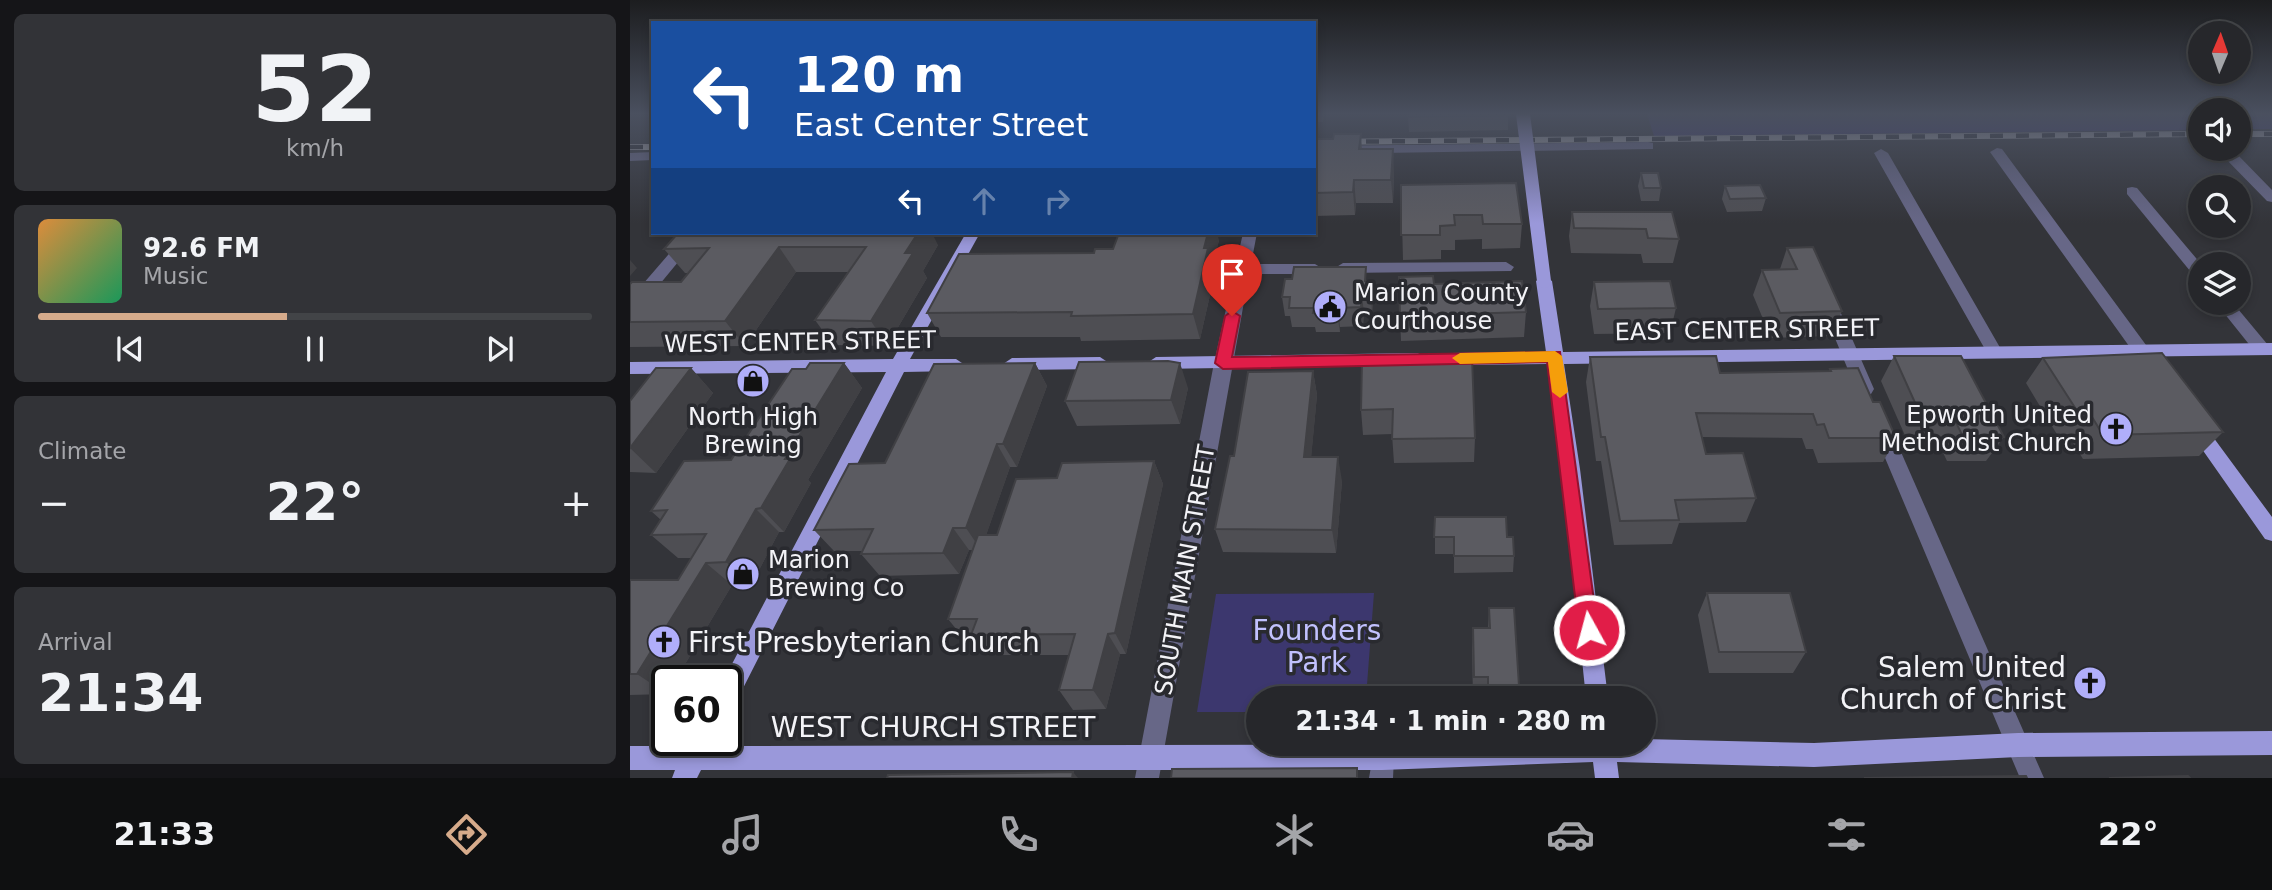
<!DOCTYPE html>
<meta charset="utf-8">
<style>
body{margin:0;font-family:"DejaVu Sans",sans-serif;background:#323337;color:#f1f3f6;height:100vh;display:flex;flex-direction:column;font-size:26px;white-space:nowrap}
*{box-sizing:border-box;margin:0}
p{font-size:23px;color:#a4a5a9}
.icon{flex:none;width:38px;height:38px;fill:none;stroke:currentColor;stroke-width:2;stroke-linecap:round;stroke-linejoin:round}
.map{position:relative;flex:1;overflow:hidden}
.side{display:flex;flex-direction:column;gap:14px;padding:14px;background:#151518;width:630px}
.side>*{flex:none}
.banner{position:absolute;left:21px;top:21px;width:665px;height:214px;border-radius:0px;box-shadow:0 4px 10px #0003,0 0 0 2px #424447;background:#1a4fa0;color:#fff;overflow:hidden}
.needle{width:46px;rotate:2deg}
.controls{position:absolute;left:1558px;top:21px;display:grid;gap:14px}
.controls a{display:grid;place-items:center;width:63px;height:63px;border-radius:50%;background:#26272b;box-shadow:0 4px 10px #0003,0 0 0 2px #424447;font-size:35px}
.speed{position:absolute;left:21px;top:665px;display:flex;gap:14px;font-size:35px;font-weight:700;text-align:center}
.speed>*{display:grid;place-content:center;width:91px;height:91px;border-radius:50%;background:#26272b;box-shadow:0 4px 10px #0003,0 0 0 2px #424447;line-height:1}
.speed .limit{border:4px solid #111;border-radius:10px;background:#fff;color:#111}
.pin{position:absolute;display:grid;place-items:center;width:60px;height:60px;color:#fff;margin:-72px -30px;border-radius:50% 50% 50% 0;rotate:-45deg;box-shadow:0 0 7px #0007}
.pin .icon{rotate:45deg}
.me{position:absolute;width:77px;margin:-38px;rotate:353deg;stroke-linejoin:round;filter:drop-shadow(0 0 5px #0008)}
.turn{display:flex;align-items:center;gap:24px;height:147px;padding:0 28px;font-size:32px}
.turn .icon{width:91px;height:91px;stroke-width:2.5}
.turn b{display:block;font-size:49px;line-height:60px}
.lanes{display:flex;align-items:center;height:66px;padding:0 28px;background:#0003;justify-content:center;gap:35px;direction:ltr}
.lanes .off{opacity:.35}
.big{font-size:52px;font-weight:600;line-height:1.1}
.side .tile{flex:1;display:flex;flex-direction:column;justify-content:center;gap:10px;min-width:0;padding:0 24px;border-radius:10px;background:#323337}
.side .dial{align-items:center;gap:0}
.dial b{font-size:91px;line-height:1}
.song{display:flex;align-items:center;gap:21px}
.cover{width:84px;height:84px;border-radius:10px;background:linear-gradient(135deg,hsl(30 70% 55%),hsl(150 70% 35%))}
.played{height:7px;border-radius:4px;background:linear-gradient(90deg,#d6ab8b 45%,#424447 45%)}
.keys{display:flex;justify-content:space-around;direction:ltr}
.heat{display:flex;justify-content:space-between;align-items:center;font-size:38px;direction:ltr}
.trip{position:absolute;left:616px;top:686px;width:410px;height:70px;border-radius:35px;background:#26272b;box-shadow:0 4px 10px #0003,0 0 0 2px #424447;font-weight:600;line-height:70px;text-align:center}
.tab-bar{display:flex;height:112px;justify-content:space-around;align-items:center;background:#0f1011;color:#a4a5a9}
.tab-bar .icon{width:49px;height:49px}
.tab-bar .on{color:#d6ab8b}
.tab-bar b{font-size:32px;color:#f1f3f6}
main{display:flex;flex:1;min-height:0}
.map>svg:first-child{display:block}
.green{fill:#3c376e}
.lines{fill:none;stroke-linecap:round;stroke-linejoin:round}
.minor{fill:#676787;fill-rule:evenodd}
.major{fill:#9a98da;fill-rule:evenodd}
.rail-casing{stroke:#a7a7ac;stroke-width:6}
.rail{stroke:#292a2f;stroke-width:4.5;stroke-dasharray:13;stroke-linecap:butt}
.major-bridge{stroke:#9a98da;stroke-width:14}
.wall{fill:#4e4e53}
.shaded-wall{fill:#404044}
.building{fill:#5b5b61;stroke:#404044;stroke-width:2}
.route{fill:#e11d48;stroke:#92132f;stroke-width:2}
.slow{fill:#f59e0b}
.labels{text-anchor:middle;stroke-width:7;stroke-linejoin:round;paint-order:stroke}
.poi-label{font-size:24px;fill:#f3f3f7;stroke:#292a2f;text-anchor:start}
.street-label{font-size:24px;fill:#f3f3f7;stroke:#292a2f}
.near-park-label{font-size:28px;fill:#c1c1fe;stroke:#292a2f}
.near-poi-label{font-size:28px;fill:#f3f3f7;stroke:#292a2f;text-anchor:start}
.near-street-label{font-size:28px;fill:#f3f3f7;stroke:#292a2f}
</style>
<main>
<section class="side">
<div class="tile dial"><b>52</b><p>km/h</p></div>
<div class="tile">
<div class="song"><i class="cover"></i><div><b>92.6 FM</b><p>Music</p></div></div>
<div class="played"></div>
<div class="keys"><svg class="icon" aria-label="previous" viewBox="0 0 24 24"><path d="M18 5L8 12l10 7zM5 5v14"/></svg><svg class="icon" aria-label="pause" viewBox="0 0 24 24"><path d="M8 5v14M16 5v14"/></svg><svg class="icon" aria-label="next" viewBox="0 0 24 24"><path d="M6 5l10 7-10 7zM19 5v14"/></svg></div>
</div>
<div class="tile"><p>Climate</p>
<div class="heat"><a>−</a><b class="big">22°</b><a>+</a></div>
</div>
<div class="tile"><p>Arrival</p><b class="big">21:34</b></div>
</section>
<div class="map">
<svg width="1642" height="778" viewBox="0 0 1642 778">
<rect width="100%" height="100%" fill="#333439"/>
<path class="green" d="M1017,114H1570V130L1024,136Z
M1608,114H1642V129H1608Z
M744,593L736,698H628V712H567L586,594Z"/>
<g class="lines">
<path class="minor" d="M1018,142L1023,143V149L684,154V146Z
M1367,148L1372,149L1516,345L1518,349L1516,353H1504L1360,152Z
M1251,149L1258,153L1372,351L1370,355L1364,357L1356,351L1244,153Z
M1599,150L1604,151L1642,190V202L1637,201L1594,157L1592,154Z
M23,152V160L0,161V153Z
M1502,187L1507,188L1571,264L1570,278L1565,277L1497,194V188Z
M57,233H72L6,313L0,315V299Z
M613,233H627L621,264H685L693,269L685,274H619L529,778H505L584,363Z
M876,262L884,267L881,271L713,273L705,268L713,263Z
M1198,297L1206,302L1244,389L1241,394H1229L1226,389L1190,302Z
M1586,303H1603L1638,345L1640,349L1638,353H1626Z
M1251,420L1257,422L1260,427L1414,778H1390L1242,427L1245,422Z
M752,746L760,750L764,758L763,778H739L744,750Z"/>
<path class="major" d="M336,233H350L280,359H326L335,365L326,371L274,372L104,706L96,709V681H93L256,372L0,374V362L263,359Z
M914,276L922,281L933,352L1642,343V355L934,364L950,469L978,698H956L932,469L917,364L820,365L812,359L820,353L916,352L906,281Z
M788,353L796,359L788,365L526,369L517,363L526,357Z
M470,357L479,363L470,369L382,370L373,364L382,358Z
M1566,420L1572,422L1642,517V541L1635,539L1560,432L1557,427L1560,422Z
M1642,731V755L1388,757L1184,767L987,762L989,778H965L963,762L752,770H71L67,778H42L45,770H0V746H58L61,740H86L83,746L1013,744V739L1184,743L1388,733Z"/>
<defs>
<path id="rail" d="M1608,134H1642
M684,142L1570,134
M0,147H23"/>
</defs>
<use href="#rail" class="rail-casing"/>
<use href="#rail" class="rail"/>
<path class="major-bridge" d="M893,114L914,281"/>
</g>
<path class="wall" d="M684,114H694L693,122H684Z
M878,114V130L779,132L778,117Z
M731,134L732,149L764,172L763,203H726L725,215L684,216V139H703Z
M1011,173L1031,188L1029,201H1011L1008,186Z
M771,185L892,224L890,248L852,249V239L825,240V250H811V259L773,260Z
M1095,186L1136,198L1132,211L1097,212L1092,199Z
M942,212H1042L1049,239L1043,263H1013L1011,254L941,253L939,236Z
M589,240L583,265L585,273L570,339L451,341L450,337H311L297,313L464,253L483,249Z
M308,245L293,271L297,278L257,346L203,345L185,320L218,272H166L115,346L0,347V284L51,282L58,273H55L34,249Z
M1157,248L1212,311L1201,336L1141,338L1123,295L1132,270L1150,269Z
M737,281L743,300L742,314H734L733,326L710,327V332H686L685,327H662L660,316H655L652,297Z
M964,282L1046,308L1040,333L964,334L960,306Z
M804,284L896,312L894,337L771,341L770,316Z
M1264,356L1374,437L1356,461H1317L1307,440H1277L1251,381Z
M960,357L1090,373L1199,371L1200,369L1243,402L1266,438L1253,462L1188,463L1183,449H1176L1172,438L1072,437L1076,454L1126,498L1116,522L1049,523L1042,544L984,545L971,461H966L956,382Z
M1413,358L1593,432L1569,456L1453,459L1442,441H1431L1396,383Z
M732,361L845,438L844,462L764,463L762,434L733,435L731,410Z
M214,363L232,388L178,480L181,483L154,532H149L121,585H102L45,681H37V694L0,695V580H48L61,558H48L21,535L31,520L21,511L101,460L176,369Z
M405,363L417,386L387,467H380L356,535H367L427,478L524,461L533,484L496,654H490L476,709L443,710L429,690L439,655H358L345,640H335L318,619L343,550H339L329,574L250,576L231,554L232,551H204L184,530L255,463Z
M61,368L83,393L26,473L0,472V401Z
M683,371L687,395L681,457L712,481L706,553L593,552L585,529L604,456Z
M558,388L550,424L447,426L435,401Z
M805,517L877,537L884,556L883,572L824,573V554H805Z
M1077,593L1176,652L1163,673H1079L1068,615Z
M859,608L889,686L887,698H843L842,649L843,628H858Z"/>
<path class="shaded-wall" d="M763,149L764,172L763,203L761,180Z
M724,180L726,203L725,215L723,192Z
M288,233H302L308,245L293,271L297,278L257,346L241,321L275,253Z
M578,233H587L589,240L583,265L585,273L570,339L563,314L574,248Z
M149,247L166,272L115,346L95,321Z
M0,260L7,268L0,276Z
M742,281L743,300L742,314L741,295Z
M732,295L734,314L733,326L731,307Z
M708,308L710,327V332L707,313Z
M214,363L232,388L178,480L181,483L154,532L131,508L155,459Z
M405,363L417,386L387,467L373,444Z
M550,363L558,388L550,424L541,400Z
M61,368L83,393L26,473L0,448Z
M683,371L687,395L679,481L674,457Z
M367,444L380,467L351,550L336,528Z
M708,457L712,481L706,553L702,530Z
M524,461L533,484L496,654L485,633Z
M126,509L149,532L121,585L96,562Z
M323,528L339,550L329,574L313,553Z
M76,563L102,585L45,681H37V694L7,674Z
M478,634L490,654L476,709L463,690Z
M443,772L448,778H442Z"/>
<path class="building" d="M778,114H878L879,115L778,117Z
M704,134H731L729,149H763L761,180H724L723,192L684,193V139H703Z
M1011,173H1028L1031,188H1014Z
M886,183L892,224H853L852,215H824L825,225L810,226V235H771V185Z
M1130,185L1136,198L1100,199L1095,186Z
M942,212H1042L1049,239L1018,238L1016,229L944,228Z
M48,233H288L275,253H283L241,321L185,320L236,247H149L95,321L0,322V284L2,282H51L79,248L34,249Z
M489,233H578L574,248H578L563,314L441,316L442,312L297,313L329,254L464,253L465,249H483Z
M1183,247L1212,311L1150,313L1132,270L1167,269L1157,248Z
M664,267H736L735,281H742L741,295H732L731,307L708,308L707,313H683L684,308H659L660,297H652L655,279H662Z
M803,276L804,284L892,281L896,312L770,316L769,277Z
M1040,281L1046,308L968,309L964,282Z
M1532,353L1593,432L1473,435L1462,417H1451L1413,358Z
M1086,356L1090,373L1201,371L1200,369L1228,368L1243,402H1250L1266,438H1199L1194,424L1187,425L1183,414L1066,413L1076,454L1113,453L1126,498L1045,500L1049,520L990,521L975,437H971L960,357Z
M1264,356H1331L1374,437H1333L1323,416H1291Z
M765,357H842L845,438L762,439L763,409L731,410L732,361L765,360Z
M538,361L550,363L541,400L435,401L449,362Z
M180,363H214L155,459H160L131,508L126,509L96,562L76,563L7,674H0V580H48L76,534L21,535L37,510L21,511L54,461L101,460L162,369H176Z
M405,363L373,444H367L336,528H323L313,553L231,554L243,529L184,530L219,464L255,463L304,364Z
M26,368H61L0,448V401Z
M683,371L674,457H708L702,530L585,529L600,456H604L618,372Z
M524,461L485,633L478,634L463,690H429L445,634L341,635L347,619H318L348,535H367L386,479L427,478L432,463Z
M805,517H876L877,537H883L884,556H824V537H804Z
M1077,593H1160L1176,652H1089Z
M859,608H884L889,686H858V677H844L843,628H860Z
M727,768V778H541L542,769Z
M443,772L442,778H257L258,775Z
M1396,776L1397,778H1234Z
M1558,776L1560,778H1479Z"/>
<linearGradient id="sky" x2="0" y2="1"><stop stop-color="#1c1d1f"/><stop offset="0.51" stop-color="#4a505f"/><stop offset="1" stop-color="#4a505f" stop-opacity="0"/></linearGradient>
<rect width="1642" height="223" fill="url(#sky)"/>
<path class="route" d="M602,311L610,316L602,357L930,352L968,630L966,636L959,639L952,636L949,630L917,362L593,369L585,363L595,316Z"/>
<path class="slow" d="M925,351L932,356L938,392L930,398L922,392L918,362L830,364L822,358L830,353Z"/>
<defs>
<symbol id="civic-disc" viewBox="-11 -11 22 22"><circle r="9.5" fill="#b0aefa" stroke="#292a2f"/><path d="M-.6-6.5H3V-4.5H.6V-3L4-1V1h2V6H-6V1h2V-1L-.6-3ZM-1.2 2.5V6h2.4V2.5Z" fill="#111"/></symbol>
<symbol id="shop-disc" viewBox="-11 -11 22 22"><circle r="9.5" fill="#b0aefa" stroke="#292a2f"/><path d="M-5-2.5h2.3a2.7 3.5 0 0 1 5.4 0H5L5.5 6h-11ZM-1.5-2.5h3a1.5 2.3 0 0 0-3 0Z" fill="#111"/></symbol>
<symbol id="church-disc" viewBox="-11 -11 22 22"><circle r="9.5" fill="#b0aefa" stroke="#292a2f"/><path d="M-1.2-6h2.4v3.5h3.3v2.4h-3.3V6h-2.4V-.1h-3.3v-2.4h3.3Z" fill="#111"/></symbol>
</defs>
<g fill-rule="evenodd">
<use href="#civic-disc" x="681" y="288" width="38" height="38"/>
<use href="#shop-disc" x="104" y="362" width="38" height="38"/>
<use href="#church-disc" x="1467" y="410" width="38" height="38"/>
<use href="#shop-disc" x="94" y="555" width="38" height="38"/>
<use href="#church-disc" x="15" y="623" width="38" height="38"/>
<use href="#church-disc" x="1441" y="664" width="38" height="38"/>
</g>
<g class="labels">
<g class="poi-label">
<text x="724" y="301">Marion County<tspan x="724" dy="28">Courthouse</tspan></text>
<text x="1462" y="423" text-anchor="end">Epworth United<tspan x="1462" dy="28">Methodist Church</tspan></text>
<text x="123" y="425" text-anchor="middle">North High<tspan x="123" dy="28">Brewing</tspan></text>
<text x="138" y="568">Marion<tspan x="138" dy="28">Brewing Co</tspan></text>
</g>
<g class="street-label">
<text transform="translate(1117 330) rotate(-1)" y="8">EAST CENTER STREET</text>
<text transform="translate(170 342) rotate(-1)" y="8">WEST CENTER STREET</text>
<text transform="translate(555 570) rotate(-80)" y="8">SOUTH MAIN STREET</text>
</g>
<g class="near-park-label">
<text x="687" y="640">Founders<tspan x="687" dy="32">Park</tspan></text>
</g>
<g class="near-poi-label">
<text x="58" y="652">First Presbyterian Church</text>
<text x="1436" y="677" text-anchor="end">Salem United<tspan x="1436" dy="32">Church of Christ</tspan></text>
</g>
<g class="near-street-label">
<text x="303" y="737">WEST CHURCH STREET</text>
</g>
</g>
</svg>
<div class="controls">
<a><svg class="needle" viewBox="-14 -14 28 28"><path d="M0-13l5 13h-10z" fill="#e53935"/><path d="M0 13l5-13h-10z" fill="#a4a5a9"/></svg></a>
<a><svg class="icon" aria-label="sound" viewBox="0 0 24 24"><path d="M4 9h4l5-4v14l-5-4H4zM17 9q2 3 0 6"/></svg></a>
<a><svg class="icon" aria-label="search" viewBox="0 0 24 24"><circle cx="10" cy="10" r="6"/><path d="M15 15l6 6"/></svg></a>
<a><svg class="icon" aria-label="layers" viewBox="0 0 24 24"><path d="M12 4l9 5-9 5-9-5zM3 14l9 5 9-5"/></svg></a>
</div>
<div class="speed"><div class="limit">60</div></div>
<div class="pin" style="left:602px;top:316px;background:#d93025"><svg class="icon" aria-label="arrive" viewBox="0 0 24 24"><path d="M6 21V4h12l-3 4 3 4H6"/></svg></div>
<svg class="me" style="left:959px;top:630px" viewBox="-20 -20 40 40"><circle r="17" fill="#e11d48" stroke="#fff" stroke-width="3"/><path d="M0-11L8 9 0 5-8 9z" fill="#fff"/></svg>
<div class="trip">21:34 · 1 min · 280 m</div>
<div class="banner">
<div class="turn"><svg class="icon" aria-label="left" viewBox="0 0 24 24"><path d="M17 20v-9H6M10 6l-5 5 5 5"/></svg><div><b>120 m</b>East Center Street</div></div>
<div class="lanes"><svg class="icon" aria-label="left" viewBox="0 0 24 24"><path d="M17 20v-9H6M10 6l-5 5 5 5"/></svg><svg class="icon off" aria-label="ahead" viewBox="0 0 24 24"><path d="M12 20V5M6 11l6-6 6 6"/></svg><svg class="icon off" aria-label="right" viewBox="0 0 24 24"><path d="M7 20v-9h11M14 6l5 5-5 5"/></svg></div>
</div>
</div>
</main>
<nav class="tab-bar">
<b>21:33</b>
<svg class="icon on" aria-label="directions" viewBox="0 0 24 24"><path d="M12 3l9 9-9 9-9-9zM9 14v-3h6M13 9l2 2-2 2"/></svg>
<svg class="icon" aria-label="music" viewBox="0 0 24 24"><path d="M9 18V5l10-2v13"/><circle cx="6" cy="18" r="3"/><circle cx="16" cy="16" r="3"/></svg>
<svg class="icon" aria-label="phone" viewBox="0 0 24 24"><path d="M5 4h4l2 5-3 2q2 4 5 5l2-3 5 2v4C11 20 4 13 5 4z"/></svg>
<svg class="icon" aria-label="climate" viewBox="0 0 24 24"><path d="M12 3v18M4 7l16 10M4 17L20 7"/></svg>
<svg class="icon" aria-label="car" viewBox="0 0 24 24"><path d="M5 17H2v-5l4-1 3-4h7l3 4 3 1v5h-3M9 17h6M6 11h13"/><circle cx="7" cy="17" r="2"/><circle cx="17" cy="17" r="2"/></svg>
<svg class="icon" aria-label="filters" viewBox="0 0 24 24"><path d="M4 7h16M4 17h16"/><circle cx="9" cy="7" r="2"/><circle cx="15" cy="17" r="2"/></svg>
<b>22°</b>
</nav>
